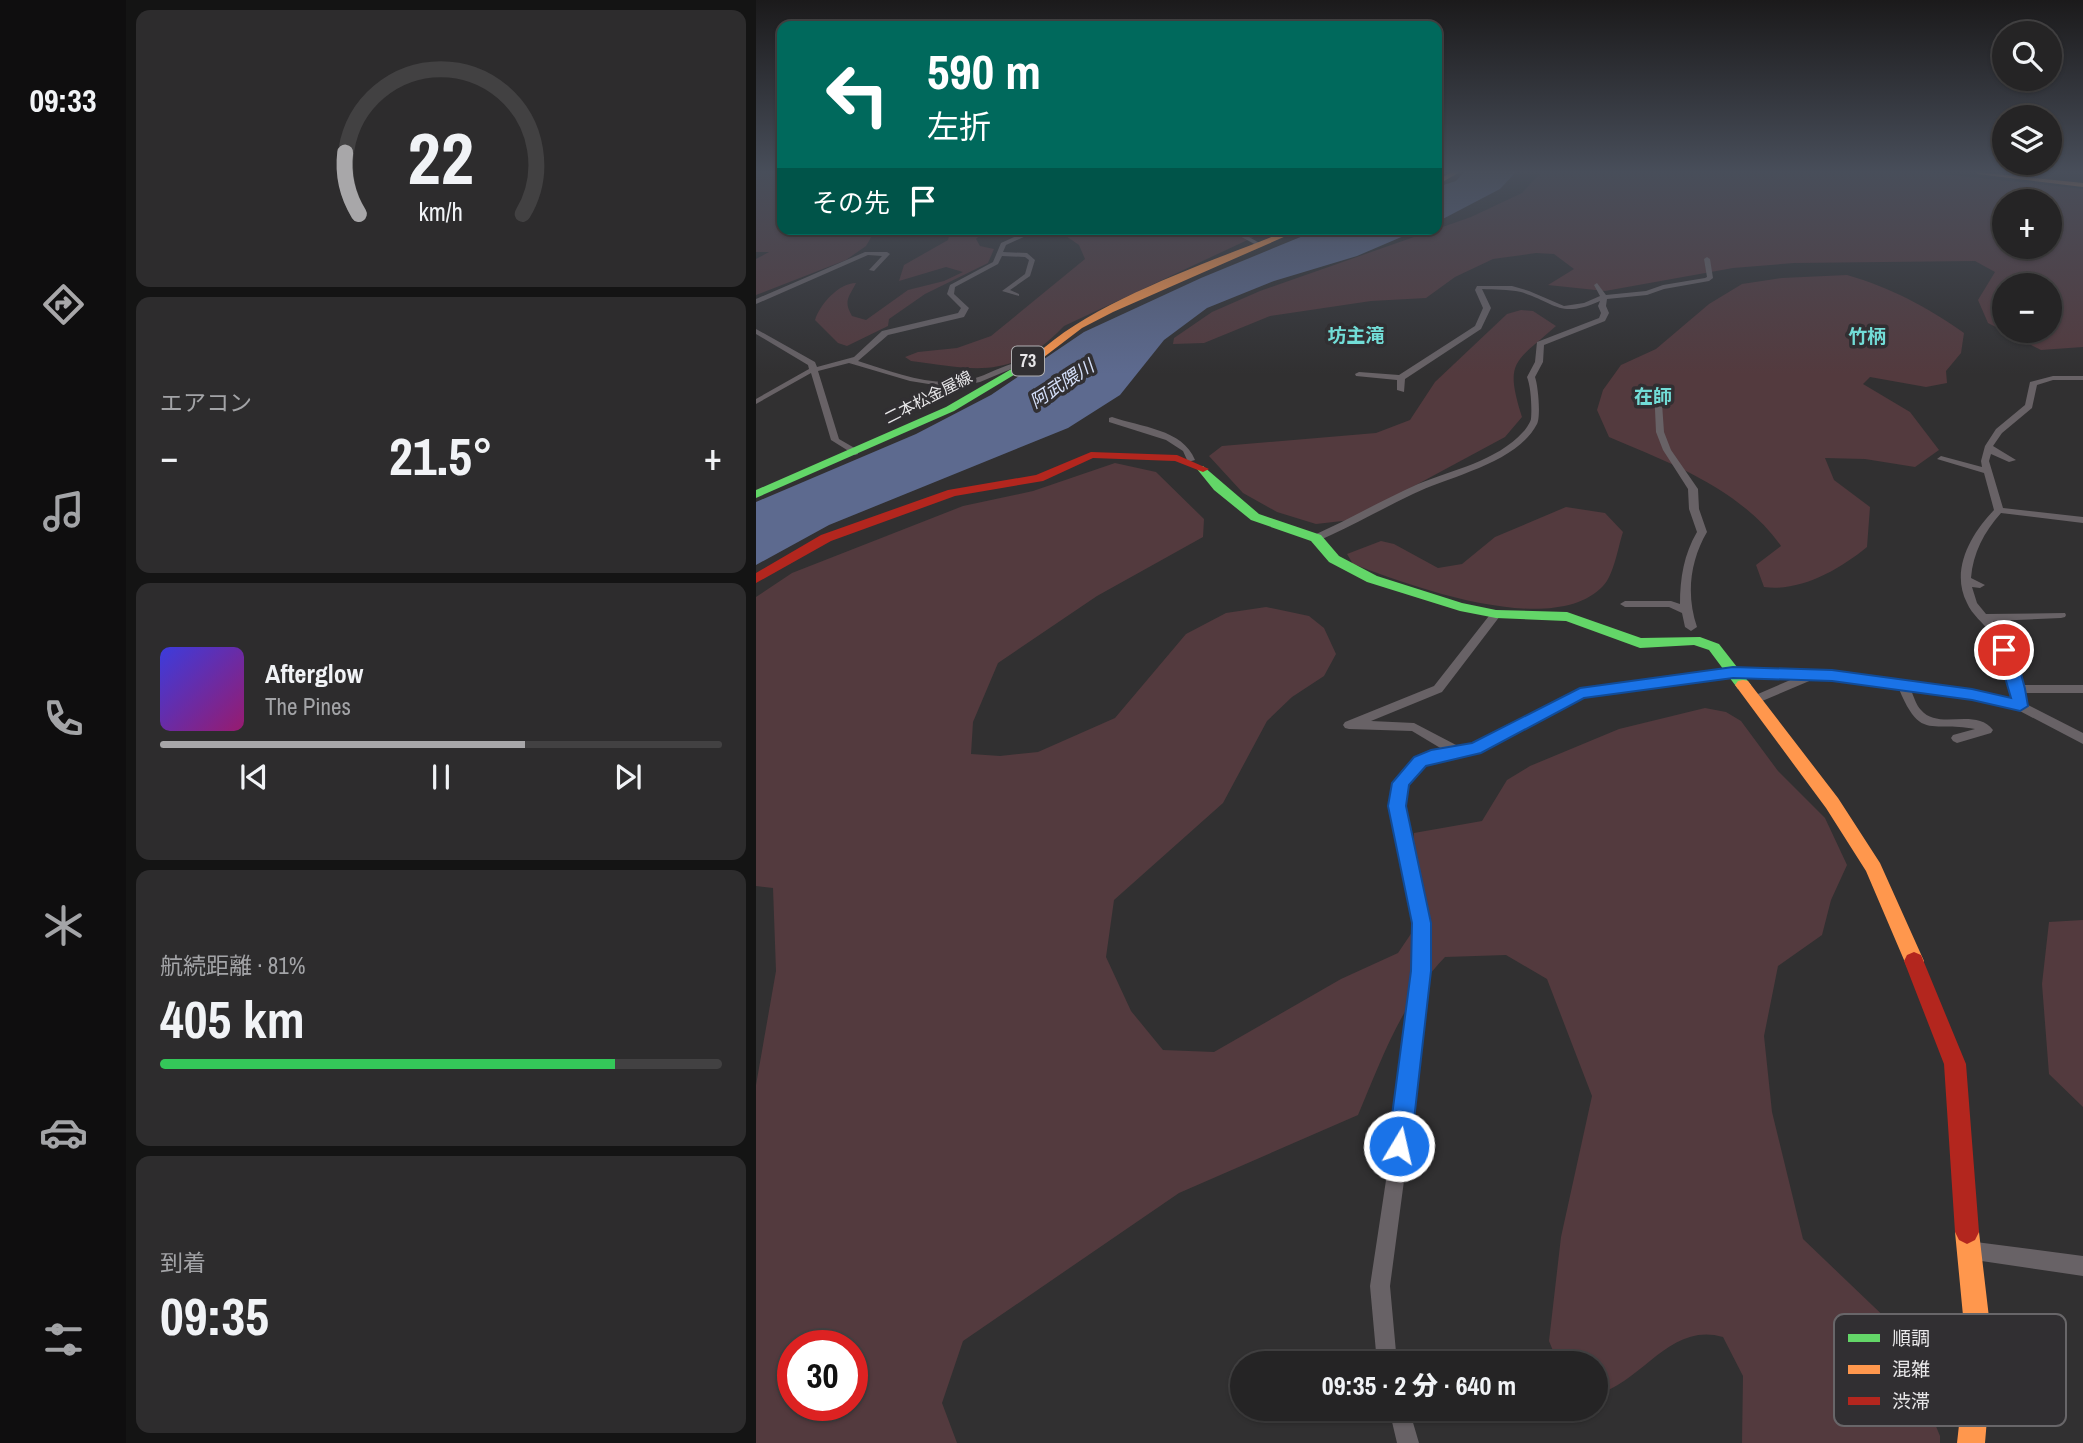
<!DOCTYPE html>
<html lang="ja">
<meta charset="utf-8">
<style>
body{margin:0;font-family:"Archivo Narrow","Noto Sans JP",sans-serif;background:#2d2c2d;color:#f1f3f6;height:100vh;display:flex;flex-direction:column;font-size:26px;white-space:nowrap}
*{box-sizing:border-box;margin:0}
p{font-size:23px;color:#a3a4a7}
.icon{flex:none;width:38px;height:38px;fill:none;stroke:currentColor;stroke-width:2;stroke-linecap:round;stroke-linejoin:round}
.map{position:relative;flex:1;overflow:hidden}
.drawer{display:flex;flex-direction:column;gap:10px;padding:10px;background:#141414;width:630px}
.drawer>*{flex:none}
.banner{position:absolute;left:21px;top:21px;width:665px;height:214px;border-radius:14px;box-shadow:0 2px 5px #0004,0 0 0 2px #424142;background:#00695c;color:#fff;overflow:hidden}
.buttons{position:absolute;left:1236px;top:21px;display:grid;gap:14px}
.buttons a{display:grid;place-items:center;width:70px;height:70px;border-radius:50%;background:#252425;box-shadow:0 2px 5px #0004,0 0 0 2px #424142;font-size:35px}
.speed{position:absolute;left:21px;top:1330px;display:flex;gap:14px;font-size:35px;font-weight:700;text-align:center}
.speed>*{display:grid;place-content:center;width:91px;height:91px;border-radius:50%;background:#252425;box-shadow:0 2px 5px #0004,0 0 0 2px #424142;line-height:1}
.speed .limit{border:10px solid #d22;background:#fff;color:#111}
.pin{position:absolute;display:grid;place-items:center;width:60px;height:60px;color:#fff;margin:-30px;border:4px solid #fff;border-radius:50%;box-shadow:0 2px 7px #0007}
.me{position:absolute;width:77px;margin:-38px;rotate:9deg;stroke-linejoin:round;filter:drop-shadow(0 0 5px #0008)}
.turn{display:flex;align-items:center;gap:24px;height:147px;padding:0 35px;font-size:32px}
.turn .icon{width:91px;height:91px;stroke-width:2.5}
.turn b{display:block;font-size:49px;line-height:60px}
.then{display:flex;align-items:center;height:66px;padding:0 35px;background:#0003;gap:14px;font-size:26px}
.big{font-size:52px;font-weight:800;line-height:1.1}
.drawer .card{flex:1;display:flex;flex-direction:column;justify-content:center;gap:10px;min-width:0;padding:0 24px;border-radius:14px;background:#2d2c2d}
.drawer .dial{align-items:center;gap:0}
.dial svg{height:182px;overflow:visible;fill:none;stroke:#424142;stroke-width:7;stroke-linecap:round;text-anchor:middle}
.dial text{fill:#f1f3f6;stroke:none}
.song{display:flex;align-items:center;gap:21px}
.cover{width:84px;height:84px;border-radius:10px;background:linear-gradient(135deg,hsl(240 70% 55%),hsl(320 70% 35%))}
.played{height:7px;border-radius:4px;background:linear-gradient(90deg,#a8a7a9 65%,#424142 65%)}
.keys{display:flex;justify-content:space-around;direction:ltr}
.heat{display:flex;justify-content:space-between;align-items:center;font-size:38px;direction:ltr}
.charge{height:10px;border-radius:5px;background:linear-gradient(90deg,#34c759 81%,#424142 0)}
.trip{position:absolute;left:474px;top:1351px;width:378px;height:70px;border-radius:35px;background:#252425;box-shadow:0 2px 5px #0004,0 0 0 2px #424142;font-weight:800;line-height:70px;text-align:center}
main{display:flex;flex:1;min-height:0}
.tab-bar{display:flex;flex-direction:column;width:126px;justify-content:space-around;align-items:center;background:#0f0e0f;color:#a3a4a7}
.tab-bar .icon{width:49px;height:49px}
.tab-bar .current{color:#a8a7a9}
.tab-bar b{font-size:32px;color:#f1f3f6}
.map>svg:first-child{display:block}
.green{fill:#533a3e;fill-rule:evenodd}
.water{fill:#5d6a8f}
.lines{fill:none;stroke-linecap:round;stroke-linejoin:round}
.street{fill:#686266;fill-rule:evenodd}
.fast{fill:#63d668;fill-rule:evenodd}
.slow{fill:#ff974d;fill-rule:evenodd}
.jam{fill:#b3261e;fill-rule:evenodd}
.route{fill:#1a73e8;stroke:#114b97;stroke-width:2}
.labels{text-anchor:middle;stroke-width:7;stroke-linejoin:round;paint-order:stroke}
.far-street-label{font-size:16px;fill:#e8e7e9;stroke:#312f32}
.shield{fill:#312f32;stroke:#b1b0b2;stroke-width:2}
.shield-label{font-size:18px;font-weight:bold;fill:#e8e7e9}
.far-water-label{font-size:18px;font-style:italic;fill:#d6e1fb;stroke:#312f32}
.far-quarter-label{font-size:19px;font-weight:bold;fill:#72ddd7;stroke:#312f32}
.key{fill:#312f32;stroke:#686669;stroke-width:2}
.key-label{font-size:19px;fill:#e8e7e9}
</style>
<main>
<nav class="tab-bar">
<b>09:33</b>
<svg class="icon current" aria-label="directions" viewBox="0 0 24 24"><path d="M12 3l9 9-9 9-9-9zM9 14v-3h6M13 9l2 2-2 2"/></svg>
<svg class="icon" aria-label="music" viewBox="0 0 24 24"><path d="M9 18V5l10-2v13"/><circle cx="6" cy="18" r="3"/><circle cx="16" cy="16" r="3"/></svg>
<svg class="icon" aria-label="phone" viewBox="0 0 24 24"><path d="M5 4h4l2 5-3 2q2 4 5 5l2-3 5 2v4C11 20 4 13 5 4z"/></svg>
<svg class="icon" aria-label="climate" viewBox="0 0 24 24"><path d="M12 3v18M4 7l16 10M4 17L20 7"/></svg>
<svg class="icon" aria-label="car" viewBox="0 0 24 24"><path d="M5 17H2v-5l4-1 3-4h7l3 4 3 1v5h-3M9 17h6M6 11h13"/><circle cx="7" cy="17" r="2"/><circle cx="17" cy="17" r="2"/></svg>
<svg class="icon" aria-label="filters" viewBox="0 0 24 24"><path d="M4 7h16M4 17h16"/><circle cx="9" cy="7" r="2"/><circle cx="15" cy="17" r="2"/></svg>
</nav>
<section class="drawer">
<div class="card dial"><svg viewBox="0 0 100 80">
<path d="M14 69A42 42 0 1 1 86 69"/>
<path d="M14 69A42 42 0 0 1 8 42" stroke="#a8a7a9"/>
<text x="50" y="56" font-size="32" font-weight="700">22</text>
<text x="50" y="72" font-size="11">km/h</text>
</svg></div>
<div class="card"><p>エアコン</p>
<div class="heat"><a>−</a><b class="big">21.5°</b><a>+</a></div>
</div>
<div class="card">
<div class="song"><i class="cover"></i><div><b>Afterglow</b><p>The Pines</p></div></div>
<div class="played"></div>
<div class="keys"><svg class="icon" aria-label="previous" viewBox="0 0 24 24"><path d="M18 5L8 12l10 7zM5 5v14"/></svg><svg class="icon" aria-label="pause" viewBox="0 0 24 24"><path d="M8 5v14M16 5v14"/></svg><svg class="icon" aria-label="next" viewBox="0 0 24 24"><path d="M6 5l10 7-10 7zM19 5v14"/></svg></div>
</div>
<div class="card"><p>航続距離 · 81%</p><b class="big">405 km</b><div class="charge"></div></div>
<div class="card"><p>到着</p><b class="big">09:35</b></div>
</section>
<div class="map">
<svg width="1327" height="1443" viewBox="0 0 1327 1443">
<rect width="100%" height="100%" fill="#313031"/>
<path class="green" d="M0,172H26V229H120L110,246L90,260L0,295V259L13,252H0Z
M785,172H1168L1327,189V347L1285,350L1232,323L1222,300L1239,272L1219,261L1038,263L977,268L849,291L792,285L818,269L798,254L780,253L737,259L699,277L670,298L615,301L514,316L448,343L417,344L418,338L456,312L504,291L715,217L766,193ZM1248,201H1293V247H1248ZM1248,285H1293V331H1248Z
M185,229H230L220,239L224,246L238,249L232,263L169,294L133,319L132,326L91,346L82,343L59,320C64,304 83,283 100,283C93,297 87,301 96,316L110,320L152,290L188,281L207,272L190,267L143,281L148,265L192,240L193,236Z
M309,229H515L308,326C256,380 222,370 155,361L149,357L162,352L201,348L235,336L329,259L323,245L307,234Z
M1091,275C1135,288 1170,306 1208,333L1205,353L1190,371L1191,383L1170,387L1114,377L1107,384L1154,412L1183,450L1159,467L1109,459L1069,458L1078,480L1114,507L1111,547C1083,570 1044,592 1008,587L1000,565L1025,546C985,489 914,463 853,437L841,410L847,390L865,365L900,349L953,304L986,284L1026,278Z
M765,310L777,311L800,326C759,363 748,360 766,417L749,437L595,520L560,524L521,512L487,493L453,456L466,446L620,433L654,420L679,382L751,314Z
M359,463L400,472L448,519L447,537L341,596L242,663L217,722L215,754L244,756L282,752L359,718L430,634L470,613L510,607L553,616L568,628L580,654L568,676L536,697L511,721L467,803L358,900L350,957L375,1011L407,1050L458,1052L585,979L642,953L671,910L656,860L658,833L726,821L751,780L774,766L863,729L949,708L970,712L985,721L1022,771L1069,818L1091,865L1075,900L1066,935L1022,966L1008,1036L1016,1112L1047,1239L1139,1327L1184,1436V1443H986L987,1376L967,1337C914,1321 885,1384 840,1394V1363H802L793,1341L805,1237L836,1096L791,979L750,955L689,957C646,1002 626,1058 602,1115L423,1193L207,1341L186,1403L201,1443H0V1085L20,971L17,888L0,886V597L36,573L207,506L277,491ZM37,1346H96V1405H37Z
M810,507L849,513L867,532C862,547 858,575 847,586C797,639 655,586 597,564L591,554L625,541L638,544L682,568L706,564L739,537Z
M1327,920V1107L1293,1074L1286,984L1293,922Z"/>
<path class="water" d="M708,172H760L744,189L681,222V187L700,181Z
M564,229H664L601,256L518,281L451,308L408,340L364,395L312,428L73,525L0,565V502L160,434L235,395L328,332L445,278Z"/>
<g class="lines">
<path class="street" d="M276,229H285L250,245L247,252L271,253L279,260L274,276L254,290L263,294V296L246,291L269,274L273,260L269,257L246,256L242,264L199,287L198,294L213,308L208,317L132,335L102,361C138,372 178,389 216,379C234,375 250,362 269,362V366L255,369L224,382L200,387L185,386L154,381L93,363L62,371L83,439L102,450V454L99,455L75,440L55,373L0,404V399L53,369L52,365L0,334V329L59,362L61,367L98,357L126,331L202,313L205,308L191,294L194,285L237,262L245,243Z
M471,229H479L507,245L502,246Z
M109,252H131L134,254L118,271L113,270L126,256L112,255L0,304V299Z
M951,257L954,259L957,278L953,281L908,289L891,295L851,299L850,306L853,313L849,321L788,345L787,362L779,377C782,385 785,416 781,424C761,463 694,476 657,494C630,507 603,522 575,535L564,540H556V536C592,520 626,500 662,484C696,470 741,461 767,432C770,429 774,423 775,419C776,408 775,387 771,377L779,362L781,342L843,318L845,313L842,306L844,301C804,319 800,303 765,292C751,289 739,290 726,289L735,308L725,329L649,379L648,392L641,390V380L600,376L599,374L603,372L643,375L719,326L727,308L719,290L721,286H756L773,291L808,306L828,303L844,296L838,285L841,283L850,295L890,291L907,285L949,278L951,277L948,259Z
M1297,376H1327V380H1297L1281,385L1276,408L1246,433L1237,446L1260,460L1253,462L1235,454L1233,461L1247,508L1327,517V523L1245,513C1228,532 1217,553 1215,578L1229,585L1224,588L1216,587L1221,603L1230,614L1309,613L1310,615L1309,617L1305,618L1237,621C1252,639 1260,663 1266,685H1327V693H1268L1270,704L1327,733V744L1260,709L1216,698L1155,690C1158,697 1160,705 1165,710C1183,731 1219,707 1237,730L1235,733L1201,743L1197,741L1195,738L1197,735L1219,729C1175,720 1165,742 1143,689L1058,679L999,704L993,700L995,697L1039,678L990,676L827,697L723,751L678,760L656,776L650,793L649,820L672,923L673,971L663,1068L634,1286L641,1363H621L614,1286L647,1068L657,971L658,923L635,820L636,793L646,770L671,753L686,749L656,731L593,729L589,728L587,725L589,722L678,686L736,612H744L745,614L744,616L686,692L615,721L658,723L702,746L716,744L824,689L990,668L1075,672L1216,690L1257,700C1254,678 1247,652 1234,633C1227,622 1216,615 1211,603C1194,570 1215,534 1238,510L1228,473L1181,459L1185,456L1226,467L1225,461L1229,446L1240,429L1269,405L1274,382Z
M898,387L905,389L908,432L915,450L942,489L943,509L951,532C934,561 930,595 941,627L935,631L929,627L926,613L913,607H869L864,604L869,601H915L924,604C924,578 928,554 941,532L933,509L932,489L907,450L900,432Z
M356,417C384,427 427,429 439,460L432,462L427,451L410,440L353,422V418Z
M1212,1241L1327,1256V1276L1212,1259L1205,1257L1203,1250L1205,1243Z
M633,1409H653L663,1443H641Z"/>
<path class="fast" d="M285,352L288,353V357L198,411L0,498V490L190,407Z
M447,466L503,514L565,535L583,556L621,576L706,603L740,610L811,612L885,638L944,637L963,644L995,685L992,689H982L953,650L938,645L884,648L810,621L740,618L704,611L611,582L573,562L555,541L495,520L458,490L441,469Z"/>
<path class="slow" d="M696,172H704L681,185V180Z
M1219,172L1327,183V187L1222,174Z
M535,229H546L357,312L326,328L288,357L280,355C339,299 458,261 535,229Z
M987,680L992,681L1082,798L1124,863L1168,961L1165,967L1158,970L1151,967L1110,871L1070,808L982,689L979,685L982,681Z
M1211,1220L1219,1224L1223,1232L1234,1326L1235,1371L1229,1443H1201L1209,1371L1208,1326L1199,1232L1203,1224Z"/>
<path class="jam" d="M335,452L421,455L453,469L447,472L419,461L337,458L287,481L199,496L75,541L0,583V573L65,535L192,490L280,475Z
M1158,952L1165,955L1210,1064L1223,1232L1219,1240L1211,1244L1203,1240L1199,1232L1188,1064L1148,961L1151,955Z"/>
</g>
<linearGradient id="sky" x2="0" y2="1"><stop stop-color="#1b1a1b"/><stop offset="0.46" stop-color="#484e5a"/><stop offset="1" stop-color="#484e5a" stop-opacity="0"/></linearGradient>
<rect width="1327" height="374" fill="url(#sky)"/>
<path class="route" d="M1248,646C1262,650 1270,691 1272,706L1264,711L1216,700L1076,681L977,678L828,698L725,753L670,766L653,785L650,806L675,923V971L655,1146L651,1155L643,1158L635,1155L632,1146L655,971L656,923L632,806L636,783L658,757L675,750L716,743L824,688L977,667L1076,670L1216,689L1255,698L1241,650Z"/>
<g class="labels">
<g class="far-street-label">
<text transform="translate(172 397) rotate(-27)" y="6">二本松金屋線</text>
</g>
<rect class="shield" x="256" y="346.5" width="32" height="29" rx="5"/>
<g class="shield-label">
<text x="272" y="367">73</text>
</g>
<g class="far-water-label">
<text transform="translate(306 384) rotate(-33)" y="6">阿武隈川</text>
</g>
<g class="far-quarter-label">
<text x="600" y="342">坊主滝</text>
<text x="1111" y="343">竹柄</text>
<text x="897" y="403">在師</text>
</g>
</g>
<rect x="1078" y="1314" width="232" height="112" rx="10" class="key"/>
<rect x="1092" y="1334" width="32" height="8" fill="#63d668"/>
<rect x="1092" y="1365" width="32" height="9" fill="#ff974d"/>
<rect x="1092" y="1397" width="32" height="8" fill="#b3261e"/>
<g class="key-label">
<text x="1136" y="1345">順調</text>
<text x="1136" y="1376">混雑</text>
<text x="1136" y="1408">渋滞</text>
</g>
</svg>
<div class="buttons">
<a><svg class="icon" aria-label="search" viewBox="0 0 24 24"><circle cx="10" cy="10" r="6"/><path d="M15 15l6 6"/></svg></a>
<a><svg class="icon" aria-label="layers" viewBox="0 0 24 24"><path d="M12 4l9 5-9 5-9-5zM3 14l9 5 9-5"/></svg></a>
<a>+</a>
<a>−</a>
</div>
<div class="speed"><div class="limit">30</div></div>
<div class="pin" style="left:1248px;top:650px;background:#d93025"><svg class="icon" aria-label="arrive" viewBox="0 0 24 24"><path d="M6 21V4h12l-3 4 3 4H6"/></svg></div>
<svg class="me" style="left:643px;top:1146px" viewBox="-20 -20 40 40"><circle r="17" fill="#1a73e8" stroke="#fff" stroke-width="3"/><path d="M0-11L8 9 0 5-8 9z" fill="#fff"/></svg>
<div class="trip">09:35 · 2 分 · 640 m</div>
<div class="banner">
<div class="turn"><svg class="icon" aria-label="left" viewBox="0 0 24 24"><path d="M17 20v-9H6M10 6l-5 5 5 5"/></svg><div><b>590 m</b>左折</div></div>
<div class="then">その先<svg class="icon" aria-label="arrive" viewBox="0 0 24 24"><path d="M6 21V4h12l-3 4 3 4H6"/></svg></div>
</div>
</div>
</main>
